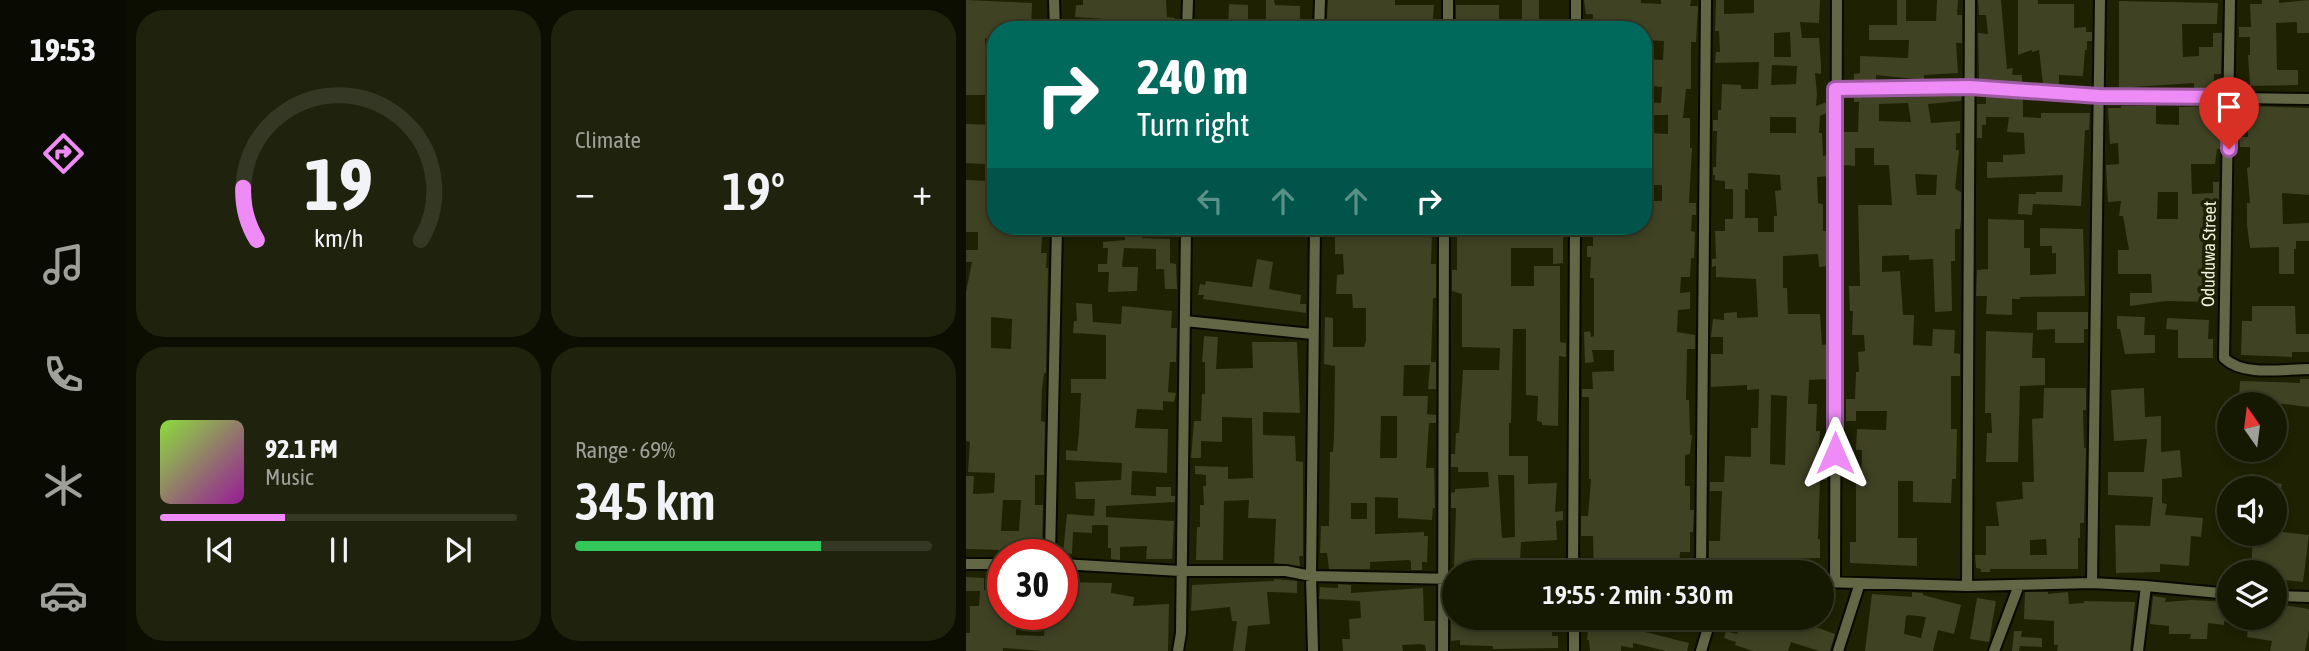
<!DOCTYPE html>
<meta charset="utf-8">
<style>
body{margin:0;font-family:"Asap Condensed",sans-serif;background:#1f220c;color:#f1f3f6;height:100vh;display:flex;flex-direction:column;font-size:26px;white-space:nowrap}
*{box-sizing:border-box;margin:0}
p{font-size:23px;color:#9ea099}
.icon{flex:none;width:38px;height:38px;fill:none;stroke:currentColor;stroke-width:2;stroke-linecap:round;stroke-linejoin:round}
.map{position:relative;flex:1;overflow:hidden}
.drawer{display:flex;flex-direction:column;gap:10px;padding:10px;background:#0c0e01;width:840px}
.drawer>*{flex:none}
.top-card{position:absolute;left:21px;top:21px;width:665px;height:214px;border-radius:28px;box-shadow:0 4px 10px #0003,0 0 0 2px #353824;background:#00695c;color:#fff;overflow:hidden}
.needle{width:46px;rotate:346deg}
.tools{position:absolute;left:1251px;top:392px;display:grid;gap:14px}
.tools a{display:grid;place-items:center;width:70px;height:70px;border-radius:50%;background:#161902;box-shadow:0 4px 10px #0003,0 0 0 2px #353824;font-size:35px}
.speed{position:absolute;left:21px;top:539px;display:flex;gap:14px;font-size:35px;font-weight:700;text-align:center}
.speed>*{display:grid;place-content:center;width:91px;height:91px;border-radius:50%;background:#161902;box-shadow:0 4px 10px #0003,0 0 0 2px #353824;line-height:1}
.speed .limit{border:10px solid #d22;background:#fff;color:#111}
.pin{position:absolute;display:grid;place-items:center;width:60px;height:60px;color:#fff;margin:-72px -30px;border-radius:50% 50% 50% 0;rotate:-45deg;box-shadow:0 0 7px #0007}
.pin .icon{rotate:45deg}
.me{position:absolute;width:77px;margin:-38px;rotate:0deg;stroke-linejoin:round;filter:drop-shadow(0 0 5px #0008)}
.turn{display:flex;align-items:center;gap:24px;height:147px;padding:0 35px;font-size:32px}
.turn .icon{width:91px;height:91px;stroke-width:2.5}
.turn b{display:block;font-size:49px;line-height:60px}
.lanes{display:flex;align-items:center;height:66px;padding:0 35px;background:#0003;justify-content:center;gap:35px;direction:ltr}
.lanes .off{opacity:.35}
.big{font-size:52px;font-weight:600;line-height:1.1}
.drawer .card{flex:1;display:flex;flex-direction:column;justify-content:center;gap:10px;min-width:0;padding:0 24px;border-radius:28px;background:#1f220c}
.drawer .dial{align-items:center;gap:0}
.dial svg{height:182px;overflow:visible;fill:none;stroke:#353824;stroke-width:7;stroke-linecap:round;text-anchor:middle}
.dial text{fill:#f1f3f6;stroke:none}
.song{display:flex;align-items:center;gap:21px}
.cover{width:84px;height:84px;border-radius:10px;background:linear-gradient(135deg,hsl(90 70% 55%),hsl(300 70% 35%))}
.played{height:7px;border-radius:4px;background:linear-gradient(90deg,#ef8bf7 35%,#353824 35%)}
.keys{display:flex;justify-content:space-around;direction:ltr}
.heat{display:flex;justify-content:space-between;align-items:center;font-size:38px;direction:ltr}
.charge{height:10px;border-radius:5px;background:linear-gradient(90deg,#34c759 69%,#353824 0)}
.drawer .tiles{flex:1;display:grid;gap:10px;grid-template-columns:repeat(2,1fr)}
.trip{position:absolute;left:476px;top:560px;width:392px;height:70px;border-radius:35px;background:#161902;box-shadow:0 4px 10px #0003,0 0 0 2px #353824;font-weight:600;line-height:70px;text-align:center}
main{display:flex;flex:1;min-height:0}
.tab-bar{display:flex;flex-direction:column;width:126px;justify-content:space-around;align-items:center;background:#090a01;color:#9ea099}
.tab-bar .icon{width:49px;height:49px}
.tab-bar .active{color:#ef8bf7}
.tab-bar b{font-size:32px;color:#f1f3f6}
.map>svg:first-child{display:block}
.building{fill:#3f4223;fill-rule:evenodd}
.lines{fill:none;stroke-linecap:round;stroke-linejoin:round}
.minor-casing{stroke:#080a00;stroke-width:14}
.minor{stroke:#636746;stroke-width:10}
.route-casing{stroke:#9b5aa1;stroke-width:18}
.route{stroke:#ef8bf7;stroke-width:12}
.labels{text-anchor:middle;stroke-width:7;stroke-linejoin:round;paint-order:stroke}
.street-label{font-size:18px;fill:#eff2df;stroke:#1e2102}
</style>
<main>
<nav class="tab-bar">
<b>19:53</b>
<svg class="icon active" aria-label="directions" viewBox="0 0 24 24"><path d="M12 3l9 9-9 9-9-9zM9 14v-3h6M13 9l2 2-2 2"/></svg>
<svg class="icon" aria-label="music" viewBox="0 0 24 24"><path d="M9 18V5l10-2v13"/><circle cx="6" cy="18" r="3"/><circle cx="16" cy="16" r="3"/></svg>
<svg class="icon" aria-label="phone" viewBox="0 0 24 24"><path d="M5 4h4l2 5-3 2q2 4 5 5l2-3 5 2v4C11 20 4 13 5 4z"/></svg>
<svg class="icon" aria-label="climate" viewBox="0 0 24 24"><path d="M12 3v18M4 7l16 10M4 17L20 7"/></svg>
<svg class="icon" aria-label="car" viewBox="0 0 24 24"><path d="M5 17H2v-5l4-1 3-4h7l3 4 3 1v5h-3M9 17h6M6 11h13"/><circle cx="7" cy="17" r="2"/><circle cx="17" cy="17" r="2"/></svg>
</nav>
<section class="drawer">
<div class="tiles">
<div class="card dial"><svg viewBox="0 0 100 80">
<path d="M14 69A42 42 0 1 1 86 69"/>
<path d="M14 69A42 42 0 0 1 8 46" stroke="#ef8bf7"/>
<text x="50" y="56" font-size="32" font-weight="700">19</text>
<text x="50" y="72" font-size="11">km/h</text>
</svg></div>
<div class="card"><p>Climate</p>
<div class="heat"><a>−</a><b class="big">19°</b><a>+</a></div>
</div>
<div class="card">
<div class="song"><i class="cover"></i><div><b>92.1 FM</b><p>Music</p></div></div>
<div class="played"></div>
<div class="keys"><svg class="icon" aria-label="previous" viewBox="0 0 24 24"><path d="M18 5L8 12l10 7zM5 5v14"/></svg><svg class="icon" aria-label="pause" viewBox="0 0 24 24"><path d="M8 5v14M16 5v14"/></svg><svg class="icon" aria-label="next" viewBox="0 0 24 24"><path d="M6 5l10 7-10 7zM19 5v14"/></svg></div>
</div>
<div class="card"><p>Range · 69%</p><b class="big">345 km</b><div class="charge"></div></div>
</div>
</section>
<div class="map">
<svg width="1343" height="651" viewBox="0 0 1343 651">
<rect width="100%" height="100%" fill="#1e2102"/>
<path class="building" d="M0,0L66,3L65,30H30V38H19V56L30,55V95H0Z
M117,0H200L201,17L209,18V30H169V21L109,17L110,5H117Z
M300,0H308L309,5L334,6V22H300Z
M362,0H429V5H468L466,30L418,27V30H408V20L361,19Z
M556,0H573V30H556Z
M618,0H675V3L695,4V0H725L724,6H732L730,42H725V89H720L717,118H724V148H726L723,203H730V215H726L725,231L729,232L728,258H725L724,277H715L714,293L724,292V309L712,310L711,332L729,335V349H721L720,400H723L724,435H726L724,454L719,455V486H724V510H728L727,532H724V552H714L713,572H628L627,536H615V516H622L625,479H623V397H616V389H627L626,372L648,371V350H626L628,362L619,363L618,332L624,331L625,337L628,336V278H624L625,257H621V246H627V231H634V226H677V201H696V185H678L677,145H679L680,133L702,134V115H679V102L695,103L696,87L678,85L677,59L697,60L698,41L679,40V30H627V14H620Z
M750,0H758V14L788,13V0H854L853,23L834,22L836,38H853L855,64V74L849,73L851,94L850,106L863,101V112L854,116L853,133H856L857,156L863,155V176L851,177L852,203L857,204V231H862L861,266L853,267L852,254L817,256V288H821L822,314H854L856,345L862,344V379L843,380L842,404H851L850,431H854L852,461H861V480H854L852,539H854V558L800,559L801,571L776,572L775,563L755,564V560H743V541H754L756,491H744V482H758L759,456L785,457V428H792L793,389L781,390V385L745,387V354H757V337H745L747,319L758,320V313L771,312V318L792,317L790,279L750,277V266L746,267V259H750L749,231H759V219H767V189H759V181L749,180V175H747V167H750L751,131H747V120H752V110H755L756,84L775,85V89H792L793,62L749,63L750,52H754L753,31H749ZM824,32L825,57H808V33ZM806,65L831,66L830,84L805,85ZM804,117H830V133H804ZM782,173L814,175L815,190L809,191L811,216H808V232H792V218H779V189L782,190ZM805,395L821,396L819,465L804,464Z
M931,0H940V21H970L971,0H992L991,15H996V43H990L992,73L958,75V80L910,75V81H888V74L894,73V56L942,58L943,40H903V25H931Z
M1012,0H1035L1041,69L1047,68L1046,75H1056V83L1013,80L1012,33L1022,34L1020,15H1013Z
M1052,0H1072V4H1108V28L1120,27V32H1126V41H1121V50H1119L1117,76L1093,75V85L1077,84L1073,50L1066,52V50L1052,55Z
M1296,0H1313V3L1343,0V33H1331V22L1310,23L1311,70H1332V85L1284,86L1282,55H1284V37H1273V27H1285L1284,4H1296Z
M1153,1L1252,3L1251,24H1216L1217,57L1233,56V47H1247V33H1256L1255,74H1248V88L1228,89V83L1153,88Z
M263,4L282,5V28L262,27Z
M490,5H533V30H500V27H490Z
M996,95L995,101L962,104L965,123L994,121V133H990V150H993L989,189L995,192V220L994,229H989V261H985L986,311L969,312L967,259L943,260V255L916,256V272L934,271L937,315H948L947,345L966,346L967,329L989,330L988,353L994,354V376H985V429H991L990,479H986L985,503L947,502V481H932V538H951V566L884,563V542H890V481L895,482L896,450H890L891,429L920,430L921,411H890V421H880V399H889L890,372H893L892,352L899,351L898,335H886L887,311H884L883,286H894L892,205H926L923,165H908V148H889V166L878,165V132H892L893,102H888V97ZM942,103L945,122L913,121V104ZM949,174L971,175L970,195H951Z
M1020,96L1057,99V117L1075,118V113H1124L1123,130H1119L1115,206L1067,204L1066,215L1052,214L1053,194H1070V192H1096L1097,175L1021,178V162H1037V155L1059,154L1058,133L1041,132L1043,117H1020V125H1016V138H1011V104H1020Z
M1155,106H1190V124L1213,125V107L1250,106V125H1254V149H1251L1249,164H1225L1226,194L1247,193V182H1253V209L1249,210L1251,273H1245L1244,302L1200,301L1164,306V293H1186L1185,274H1152V250H1163L1157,216H1153L1155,201L1142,202L1140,165L1153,164L1152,143L1144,144L1142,108H1155ZM1192,192H1212V219H1191Z
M1282,106L1343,108V195L1316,193L1317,224L1343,223V241H1330V249H1328V274H1313V247L1284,248L1281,225V203H1284L1281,168L1284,167V147H1274L1273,137H1282Z
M0,124L30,125V226H77L75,253H81L80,268H82L80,373H78L76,390L75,421L79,422L78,475H69V505H77L76,555H46L47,553H34L35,550L0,549V476H8L7,494L28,493L29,473L2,472L4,442L0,441V292L6,262H0V250H12V232H0V180L24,181L20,164L0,163ZM25,317L46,319L45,349L25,348ZM37,500H55L53,531H35Z
M1022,219L1058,220V248H1064V275L1090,274V253H1086V246H1074V228L1117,229L1119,296L1054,297V299H1046V315L1020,314L1021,296H1010L1011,270L1022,269Z
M159,226H177L176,238L204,239V263L210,264L211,289H199L198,269H190V249L158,248L156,267H172L171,291L142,292L143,272H132V264H141L142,248H137V242L159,240Z
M369,226H463V234H466L465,264H470V298H467L465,362H470V389H462L464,365H438L437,396H462L461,414L470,415V423H463L460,468H468L469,508H467L466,520L432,518V498L409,497V534L458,532V536H462L461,562H456V570H445V561L443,560L404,562V569H363L361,553H354L355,526H363L364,452H367L368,438L369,366L358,364L359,317L367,318V347H398L400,341V308H387L386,294H370L371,275L378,274L377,254H369ZM415,416H431V458H414ZM385,503H401V519H385Z
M544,226H575V229H597V263L587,264V248H545V286H568V266H594V342L600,343V357L593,356L592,426L576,425V422L571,421L572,396L560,395V329H547L545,423H543V456H562V484L591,483L589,512L597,511V520L590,521L591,540L555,542L554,560H595V572H514V570L488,569L490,508H485V493L489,492V489L523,487L522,472H492V467H485V454H489L490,433H493L497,370H533L534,348L496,347V294L486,291V270H491V232L544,231ZM532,475H548L549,537L536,538Z
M291,259L307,262L303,289L335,295L334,304H340V313L237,299L238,295H232L234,284L239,285L240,281L286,287Z
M110,303L126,304L127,322L155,324L156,306L206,311L205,328H211L210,362H204L202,392L210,393L208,402L197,401V410L171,409L169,428L202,429L201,473L166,471L165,495L190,496V487H205V496H209V502L140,506V517L208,521L206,559H180L181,546L154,547V560L145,559V548H142V525H126V533L107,532L106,554L97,553L101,514L128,516L129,499H110L109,482L155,480L156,463L100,460V450L111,451L113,432L115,393H105V379H140V335L107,333L108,321H111Z
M1286,306H1329L1330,334H1343V352H1326V357L1275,355L1276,321H1286Z
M1071,312H1122V329H1118V343H1089V329L1071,330Z
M1151,316L1179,317L1178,335H1189V353L1159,354L1154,329H1151Z
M1201,318L1243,320L1242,339H1247V358H1212V330L1200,329Z
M1020,331L1067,333L1066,358H1079V385L1054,386L1052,462H1020L1021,433H1026L1025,413H1019Z
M238,336L252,337L250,369L287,368L286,342H331L334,413L297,412V435L329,436L330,461L337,462V556H333L334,566L308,563L310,519L282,518L283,500L258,501L257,560H230L231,527H234V505H238L237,486H240V475L229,474V466L262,467V479L287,478L286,418L256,417V442L235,441V458H225L228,421H235L236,394H239V362H236Z
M1334,379H1343V407L1309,403H1290V400H1273L1274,381L1334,383Z
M1078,388H1120V410H1117L1118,448H1120L1118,523H1114V538H1112V569H1024V572H1015V569L1010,568L1009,555H1020V526H1033L1030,502L1057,499L1056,482H1068L1066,419L1077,418ZM1080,539L1081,555H1064V540Z
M1178,388L1179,417L1195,416V452L1214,450L1216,477L1196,479V503L1201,504L1199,515L1237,518L1235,537L1225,536L1223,566L1194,564V572L1150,573L1149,525L1184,526L1187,497L1142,495V472H1178L1181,439L1148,441L1145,390Z
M1281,478L1316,484L1315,488H1279Z
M1309,531L1343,535L1337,582L1309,579V572H1285L1287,534H1309Z
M0,577L18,578V590L37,591V614H50V635L78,636L80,614H96V582L146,583L145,593L168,597L167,606L203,604L202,651H78L37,648V651H0V633H4V606H13L14,591H0Z
M308,579L331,581V593L301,592L304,624L282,626L279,651H267L271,621H266L264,607L225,611L226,585L308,581Z
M372,584L385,585V593L457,588L458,621H469V651H460L459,645L454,644L436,645L437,651H377L376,639H384L383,619L395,618L394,601L353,599L354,587L372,588Z
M946,592L957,593V595L995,605L988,634L972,630L967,651H899L906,594L946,597ZM943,615L960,617L955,638L938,634L940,616Z
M1059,592H1082V594L1102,592L1103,604L1118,603V601L1169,602L1164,651H1091L1092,645H1088V621L1058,619Z
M1187,596L1200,598L1199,602L1226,600L1264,602V622L1258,621V625L1242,623L1241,639H1224L1225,634H1203V626L1184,624Z
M1011,598L1030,601L1023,642L1004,639Z
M1309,604L1343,609V630L1339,651H1304L1306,641L1281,637L1283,618H1309Z
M485,618L586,619V636H592V648L527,649V646L494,645V640L485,641Z
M785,618H834L833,621L869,634L864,651H853L825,642L822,651H787L769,645L770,642L758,638L760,631L771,634L774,627L781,630Z
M623,619L647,622L646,627L671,630L723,643L721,651H700L667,643V648L655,646V651H624L623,640H621Z
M1048,631H1056L1055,637L1076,638V647L1054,646L1053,651H1046Z"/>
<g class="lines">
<defs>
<path id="minor" d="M88,0L89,30
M1264,0L1258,358C1278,377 1317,369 1343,369
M221,30L222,0
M353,30L354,0
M482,30V0
M610,30V0
M869,89L1004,87L1133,96L1343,99
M219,321L346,334
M84,555L91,226
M0,564H37
M96,564L214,571H320L345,576L488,579
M607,572L609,226
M735,572L740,0
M856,582L1001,586L1126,583L1180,586L1264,594
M869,582L871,0
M1126,583L1134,0
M1001,586L1004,0
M1309,596L1343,597
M608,618V651
M212,651L215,633L220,226
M347,651L345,576L349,226
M477,651L478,226
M735,651L745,618
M872,651L894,583
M1028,651L1053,585
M1172,651L1180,586"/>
</defs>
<use href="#minor" class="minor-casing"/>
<use href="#minor" class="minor"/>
</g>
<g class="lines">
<defs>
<path id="route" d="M869,453V89L1004,87L1133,96L1264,97L1263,149"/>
</defs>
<use href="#route" class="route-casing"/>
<use href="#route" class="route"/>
</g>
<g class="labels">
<g class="street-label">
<text transform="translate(1243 254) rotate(-89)" y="6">Oduduwa Street</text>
</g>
</g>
</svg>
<div class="tools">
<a><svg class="needle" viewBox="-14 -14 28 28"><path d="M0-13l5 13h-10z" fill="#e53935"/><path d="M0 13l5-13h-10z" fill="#9ea099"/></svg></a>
<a><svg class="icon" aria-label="sound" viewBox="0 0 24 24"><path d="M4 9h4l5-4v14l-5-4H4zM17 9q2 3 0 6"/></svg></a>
<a><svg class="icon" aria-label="layers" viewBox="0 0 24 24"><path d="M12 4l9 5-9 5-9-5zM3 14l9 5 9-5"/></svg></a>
</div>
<div class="speed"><div class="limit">30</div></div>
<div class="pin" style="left:1263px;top:149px;background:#d93025"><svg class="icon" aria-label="arrive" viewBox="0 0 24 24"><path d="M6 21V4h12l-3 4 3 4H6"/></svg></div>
<svg class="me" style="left:869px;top:453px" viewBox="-20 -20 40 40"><path d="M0-17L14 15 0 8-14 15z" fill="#ef8bf7" stroke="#fff" stroke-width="4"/></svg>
<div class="trip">19:55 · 2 min · 530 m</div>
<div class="top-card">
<div class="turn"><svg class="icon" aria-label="right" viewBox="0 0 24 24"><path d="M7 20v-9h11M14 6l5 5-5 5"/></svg><div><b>240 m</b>Turn right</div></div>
<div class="lanes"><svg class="icon off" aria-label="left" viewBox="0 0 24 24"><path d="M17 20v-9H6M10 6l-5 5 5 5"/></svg><svg class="icon off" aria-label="ahead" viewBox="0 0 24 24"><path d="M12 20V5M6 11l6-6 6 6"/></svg><svg class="icon off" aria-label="ahead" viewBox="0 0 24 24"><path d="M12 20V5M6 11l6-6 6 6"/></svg><svg class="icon" aria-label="right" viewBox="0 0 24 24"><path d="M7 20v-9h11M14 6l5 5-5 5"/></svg></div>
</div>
</div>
</main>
